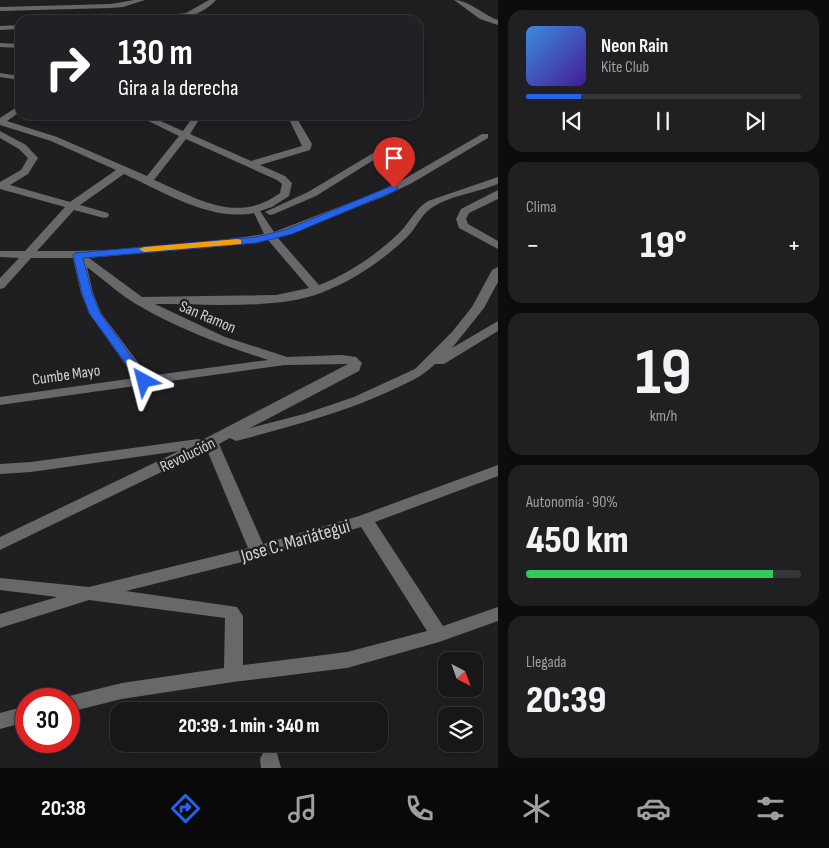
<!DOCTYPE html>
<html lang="es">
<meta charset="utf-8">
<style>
body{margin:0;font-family:"Sofia Sans Condensed",sans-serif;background:#201f21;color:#f1f3f6;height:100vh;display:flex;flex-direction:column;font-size:19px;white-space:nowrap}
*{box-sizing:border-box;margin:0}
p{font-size:16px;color:#9e9fa2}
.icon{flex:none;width:28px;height:28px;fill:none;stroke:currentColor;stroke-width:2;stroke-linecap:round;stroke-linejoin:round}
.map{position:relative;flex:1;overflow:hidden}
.details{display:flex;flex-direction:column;gap:10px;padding:10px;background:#0d0c0d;width:331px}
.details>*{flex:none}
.guide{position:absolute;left:15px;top:15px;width:408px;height:105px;border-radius:15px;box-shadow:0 2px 12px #0003,0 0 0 1px #363537;background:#202124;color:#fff;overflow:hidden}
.needle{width:32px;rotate:139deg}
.fabs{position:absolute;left:438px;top:652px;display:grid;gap:10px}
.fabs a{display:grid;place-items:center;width:45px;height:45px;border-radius:10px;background:#171618;box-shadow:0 2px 12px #0003,0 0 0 1px #363537;font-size:25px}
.speed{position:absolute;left:15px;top:688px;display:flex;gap:10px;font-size:25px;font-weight:700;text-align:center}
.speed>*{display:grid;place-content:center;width:65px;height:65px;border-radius:50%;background:#171618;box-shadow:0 2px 12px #0003,0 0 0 1px #363537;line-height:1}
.speed .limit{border:8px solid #d22;background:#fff;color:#111}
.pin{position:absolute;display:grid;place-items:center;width:42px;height:42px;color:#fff;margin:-51px -21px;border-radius:50% 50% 50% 0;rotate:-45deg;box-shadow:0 0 5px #0007}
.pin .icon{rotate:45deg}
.me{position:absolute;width:55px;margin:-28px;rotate:322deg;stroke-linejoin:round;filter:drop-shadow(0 0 4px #0008)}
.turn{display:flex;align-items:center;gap:18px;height:105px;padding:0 20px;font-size:22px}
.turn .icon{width:65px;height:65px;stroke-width:2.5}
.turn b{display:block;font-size:35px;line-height:42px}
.big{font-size:38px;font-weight:800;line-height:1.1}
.details .card{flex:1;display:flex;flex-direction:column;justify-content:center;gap:8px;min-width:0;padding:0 18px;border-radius:15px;background:#201f21}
.details .dial{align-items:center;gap:0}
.dial b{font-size:65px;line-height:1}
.song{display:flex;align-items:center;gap:15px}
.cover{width:60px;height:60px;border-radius:8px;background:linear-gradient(135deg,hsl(210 70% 55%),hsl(260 70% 35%))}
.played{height:5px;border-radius:2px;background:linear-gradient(90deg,#2563eb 20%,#363537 20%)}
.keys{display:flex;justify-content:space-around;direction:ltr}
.heat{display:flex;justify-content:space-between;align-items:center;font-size:28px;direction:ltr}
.charge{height:8px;border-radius:4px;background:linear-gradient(90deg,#34c759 90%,#363537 0)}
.trip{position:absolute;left:110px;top:702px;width:278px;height:50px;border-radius:15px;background:#171618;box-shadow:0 2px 12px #0003,0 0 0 1px #363537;font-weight:800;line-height:50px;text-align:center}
.dock{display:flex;height:80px;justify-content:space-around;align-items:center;background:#09090a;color:#9e9fa2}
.dock .icon{width:35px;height:35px}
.dock .current{color:#2563eb}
.dock b{font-size:22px;color:#f1f3f6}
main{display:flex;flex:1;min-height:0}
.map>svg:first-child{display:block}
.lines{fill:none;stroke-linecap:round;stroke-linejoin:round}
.minor{fill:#68676a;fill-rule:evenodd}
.route{fill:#2563eb;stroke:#184099}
.slow{fill:#f59e0b}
.labels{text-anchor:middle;stroke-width:5;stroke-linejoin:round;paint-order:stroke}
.street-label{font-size:16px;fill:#d2d1d3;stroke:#1f1e20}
.near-street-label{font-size:19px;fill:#d2d1d3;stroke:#1f1e20}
</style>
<main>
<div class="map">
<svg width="498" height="768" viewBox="0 0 498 768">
<rect width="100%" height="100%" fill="#1f1e20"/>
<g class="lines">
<path class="minor" d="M134,0H145L123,7L111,8L0,11V7L111,4Z
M209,0H216C195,23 164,20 135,20L139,18L186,13Z
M454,0C469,0 483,15 498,20V25L480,19Z
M20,25V29L0,30V26Z
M0,43L20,44V48L0,47Z
M0,73L20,76V80L0,77Z
M20,105V112L7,121L57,137L147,176L179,136L136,115H147L183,131L194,115H202L190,134L251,161L302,146L287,115H295L312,144L310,150L260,165L285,176L292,183L289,196L272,207L260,211L274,232L375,193L404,179L482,134H488V138L412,183L383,197L278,238L319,285C348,274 378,254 400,232C410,222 415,209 428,201L498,177V184C476,193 450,195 430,209C420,216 416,229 406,238C382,261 352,281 321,293C276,310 204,304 155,304L225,337L287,357L342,355L356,357L362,363L359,371L250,428L304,414L354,397L415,369L452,332L472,307L492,270L498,267V282L484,308L452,348L498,321V331L444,364H435C422,377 407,383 390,391C340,414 288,427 236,441L230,438L219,444L263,544L359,516L498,465V476L375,522L443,626L498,607V621L439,642L347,668L233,682L122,699L69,712V699H62L69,696L122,683L224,668L225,618L89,600L0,628V614L57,597L0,590V578L89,587L248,548L207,450L0,550V537L179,451L31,472L0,474V464L31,462L198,439L202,440L348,364L285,365L0,405V397L135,378L89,313L81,293L73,258H31L4,288L0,289V278L19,258L0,257V251H25L65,207L0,189V182L21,170L28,158L19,149L0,138V131L26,145L38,158L28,174L10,185L70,202L116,170L51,141L0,125V118ZM186,139L277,180L282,184L280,193C237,225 197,198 154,180ZM124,174C162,191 211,222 254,213L264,234C189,245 112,252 37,251L74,210L104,218L108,217L109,215L108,213L80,205ZM268,240L309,288L276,295L142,297L89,258L226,246ZM87,267C103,279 119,294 136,304C178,329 222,345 268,360L148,376L101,313L93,293ZM361,527L427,631L347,652L243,665V616L237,607L126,591L258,558Z
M385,146L390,149L388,151L316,196L274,214L270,215L265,212L308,192Z
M498,190V199L469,213L466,219L468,224L498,241V249L459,228L456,219L461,209Z
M26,706V722L0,729V713Z
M270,750L277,753L281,768H261L260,759L263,753Z"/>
</g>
<path class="route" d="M394,185L398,188L397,190L292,234L256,243L83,258L92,293L100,313L149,381L148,383H140L89,313L82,293L73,255L75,253L256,237L285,230Z"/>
<path class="slow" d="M238,239L241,240V244L144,252L139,249L144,247Z"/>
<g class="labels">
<g class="street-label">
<text transform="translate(208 316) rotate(23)" y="6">San Ramon</text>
<text transform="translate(66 374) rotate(-8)" y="6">Cumbe Mayo</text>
<text transform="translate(187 454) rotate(-26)" y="6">Revolución</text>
</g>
<g class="near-street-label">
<text transform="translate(295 540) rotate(-16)" y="7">Jose C. Mariátegui</text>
</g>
</g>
</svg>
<div class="fabs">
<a><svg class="needle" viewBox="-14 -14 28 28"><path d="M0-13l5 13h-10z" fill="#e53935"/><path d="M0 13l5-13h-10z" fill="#9e9fa2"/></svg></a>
<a><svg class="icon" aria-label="layers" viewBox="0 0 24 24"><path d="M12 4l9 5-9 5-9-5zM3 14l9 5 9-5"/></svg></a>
</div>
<div class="speed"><div class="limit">30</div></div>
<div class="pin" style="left:394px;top:188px;background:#d93025"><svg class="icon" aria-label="arrive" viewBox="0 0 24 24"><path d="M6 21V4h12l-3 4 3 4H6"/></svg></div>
<svg class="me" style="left:144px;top:381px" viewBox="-20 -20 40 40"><path d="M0-17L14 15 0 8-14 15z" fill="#2563eb" stroke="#fff" stroke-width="4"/></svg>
<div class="trip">20:39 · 1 min · 340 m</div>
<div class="guide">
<div class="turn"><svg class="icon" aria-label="right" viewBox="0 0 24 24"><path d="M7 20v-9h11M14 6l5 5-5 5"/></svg><div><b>130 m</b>Gira a la derecha</div></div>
</div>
</div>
<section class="details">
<div class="card">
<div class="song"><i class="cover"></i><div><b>Neon Rain</b><p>Kite Club</p></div></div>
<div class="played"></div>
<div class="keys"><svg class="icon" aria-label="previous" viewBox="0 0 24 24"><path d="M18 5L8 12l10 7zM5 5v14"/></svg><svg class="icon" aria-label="pause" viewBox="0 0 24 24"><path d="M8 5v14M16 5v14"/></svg><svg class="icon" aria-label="next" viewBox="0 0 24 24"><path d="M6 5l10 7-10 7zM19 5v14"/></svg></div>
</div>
<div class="card"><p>Clima</p>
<div class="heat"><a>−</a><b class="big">19°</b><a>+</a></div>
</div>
<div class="card dial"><b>19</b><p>km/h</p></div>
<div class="card"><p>Autonomía · 90%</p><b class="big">450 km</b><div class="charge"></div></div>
<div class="card"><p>Llegada</p><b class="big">20:39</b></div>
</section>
</main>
<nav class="dock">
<b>20:38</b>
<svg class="icon current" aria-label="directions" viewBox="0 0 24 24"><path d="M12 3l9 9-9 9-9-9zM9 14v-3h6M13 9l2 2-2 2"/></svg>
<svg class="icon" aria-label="music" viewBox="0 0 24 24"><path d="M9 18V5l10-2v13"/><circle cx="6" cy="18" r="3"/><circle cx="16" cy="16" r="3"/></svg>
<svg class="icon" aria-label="phone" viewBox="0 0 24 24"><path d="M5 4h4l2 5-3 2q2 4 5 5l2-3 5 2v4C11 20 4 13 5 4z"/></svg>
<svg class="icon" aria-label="climate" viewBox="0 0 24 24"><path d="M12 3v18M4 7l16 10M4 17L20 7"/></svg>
<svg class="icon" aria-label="car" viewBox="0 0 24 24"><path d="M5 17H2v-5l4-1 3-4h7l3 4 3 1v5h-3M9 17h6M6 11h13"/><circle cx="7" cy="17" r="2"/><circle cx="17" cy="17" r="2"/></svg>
<svg class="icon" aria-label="filters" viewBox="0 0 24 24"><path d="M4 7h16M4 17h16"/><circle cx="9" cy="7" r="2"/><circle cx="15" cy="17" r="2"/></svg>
</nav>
